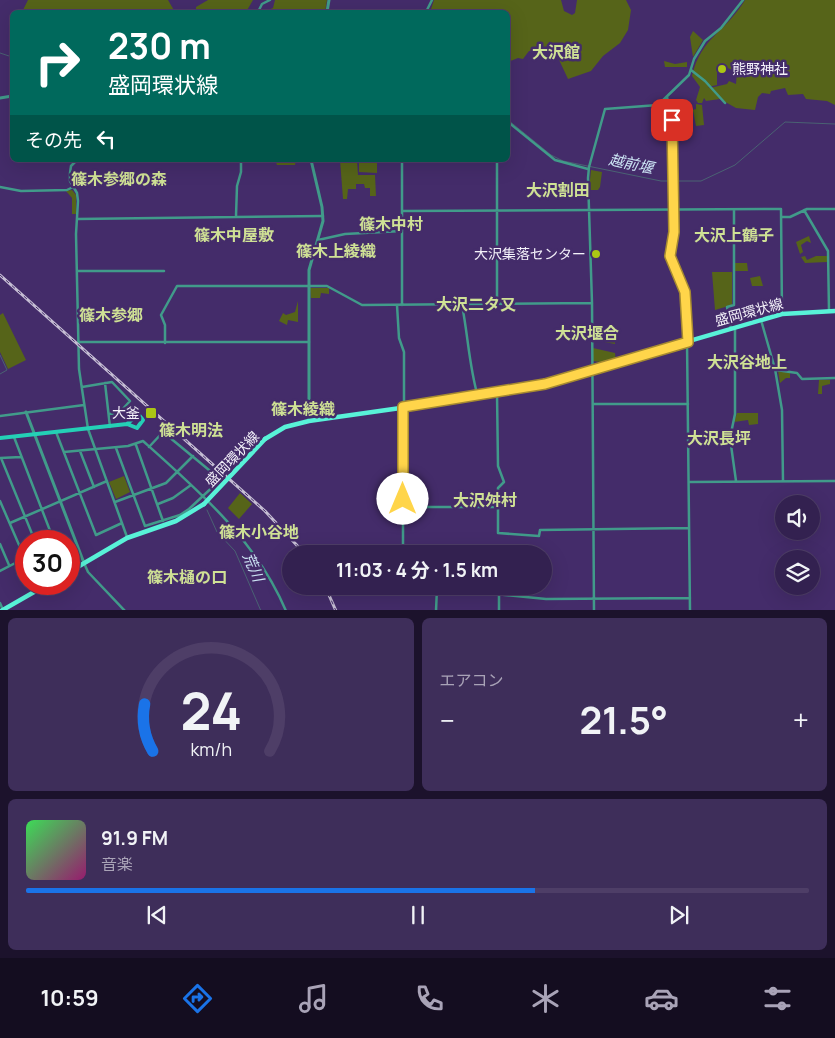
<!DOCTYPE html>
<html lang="ja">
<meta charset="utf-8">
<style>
body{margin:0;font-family:Manrope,"Noto Sans JP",sans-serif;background:#3e2e5a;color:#f1f3f6;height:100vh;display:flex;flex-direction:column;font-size:19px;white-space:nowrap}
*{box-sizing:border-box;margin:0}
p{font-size:16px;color:#a9a3b7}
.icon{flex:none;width:28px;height:28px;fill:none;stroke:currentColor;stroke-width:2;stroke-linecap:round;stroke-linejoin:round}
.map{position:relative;height:610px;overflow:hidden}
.drawer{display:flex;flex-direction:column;gap:8px;padding:8px;background:#1c122c;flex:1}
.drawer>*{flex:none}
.top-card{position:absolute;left:10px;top:10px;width:500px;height:152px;border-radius:8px;box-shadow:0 5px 20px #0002,0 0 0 1px #4e3e67;background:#00695c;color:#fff;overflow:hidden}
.fabs{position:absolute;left:775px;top:495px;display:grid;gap:10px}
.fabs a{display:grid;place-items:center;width:45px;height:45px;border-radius:50%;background:#332150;box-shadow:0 5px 20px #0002,0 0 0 1px #4e3e67;font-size:25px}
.speed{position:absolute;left:15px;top:530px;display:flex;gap:10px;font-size:25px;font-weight:700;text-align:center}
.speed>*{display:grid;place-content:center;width:65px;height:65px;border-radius:50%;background:#332150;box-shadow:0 5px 20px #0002,0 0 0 1px #4e3e67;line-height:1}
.speed .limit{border:8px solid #d22;background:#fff;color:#111}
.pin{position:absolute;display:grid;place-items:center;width:42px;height:42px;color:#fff;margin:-21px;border-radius:10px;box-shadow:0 2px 8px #0006}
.me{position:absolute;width:55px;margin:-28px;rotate:0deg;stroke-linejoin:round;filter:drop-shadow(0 0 4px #0008)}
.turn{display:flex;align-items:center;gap:18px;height:105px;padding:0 15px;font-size:22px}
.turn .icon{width:65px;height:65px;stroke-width:2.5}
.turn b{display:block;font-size:35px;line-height:42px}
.then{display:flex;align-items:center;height:48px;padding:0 15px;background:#0003;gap:10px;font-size:19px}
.big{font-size:38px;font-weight:700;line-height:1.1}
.drawer .widget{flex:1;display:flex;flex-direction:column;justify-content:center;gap:8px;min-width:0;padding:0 18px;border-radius:8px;background:#3e2e5a}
.drawer .dial{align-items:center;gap:0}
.dial svg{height:130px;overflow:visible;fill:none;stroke:#4e3e67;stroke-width:7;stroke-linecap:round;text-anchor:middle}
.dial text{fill:#f1f3f6;stroke:none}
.song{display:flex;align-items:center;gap:15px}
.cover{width:60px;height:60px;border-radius:8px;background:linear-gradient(135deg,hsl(130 70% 55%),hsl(320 70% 35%))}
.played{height:5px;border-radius:2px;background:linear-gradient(90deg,#1a73e8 65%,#4e3e67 65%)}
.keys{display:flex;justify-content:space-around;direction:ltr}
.heat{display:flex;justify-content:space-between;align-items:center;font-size:28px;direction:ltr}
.drawer .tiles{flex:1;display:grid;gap:8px;grid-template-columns:1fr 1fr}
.widget:last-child{grid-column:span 2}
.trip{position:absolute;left:282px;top:545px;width:270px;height:50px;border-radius:25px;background:#332150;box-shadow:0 5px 20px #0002,0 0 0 1px #4e3e67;font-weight:700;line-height:50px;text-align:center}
.menu{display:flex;height:80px;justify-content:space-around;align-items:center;background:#140d20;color:#a9a3b7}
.menu .icon{width:35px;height:35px}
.menu .active{color:#1a73e8}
.menu b{font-size:22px;color:#f1f3f6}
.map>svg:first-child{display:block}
.green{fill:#566419;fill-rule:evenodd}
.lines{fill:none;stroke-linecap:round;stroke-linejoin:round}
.stream{stroke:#4a6273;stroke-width:1}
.minor{stroke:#419b8a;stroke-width:2.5}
.tertiary{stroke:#419b8a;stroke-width:3}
.secondary{stroke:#24d0b6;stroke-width:4}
.primary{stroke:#58f2d8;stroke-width:4.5}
.rail-casing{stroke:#c6bed4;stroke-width:3}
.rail{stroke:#442c6a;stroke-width:1;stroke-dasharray:4;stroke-linecap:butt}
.primary-bridge{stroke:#58f2d8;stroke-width:4.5}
.route-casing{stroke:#a68a30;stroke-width:12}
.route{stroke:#ffd54a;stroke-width:9}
.poi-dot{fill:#abc615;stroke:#442c6a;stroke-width:2}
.labels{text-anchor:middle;stroke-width:5;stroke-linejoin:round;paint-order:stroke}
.poi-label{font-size:14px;fill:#f4f2fa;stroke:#442c6a;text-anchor:end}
.street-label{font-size:14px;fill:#f4f2fa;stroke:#442c6a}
.water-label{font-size:15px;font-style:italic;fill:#cce4f4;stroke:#442c6a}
.quarter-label{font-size:16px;font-weight:bold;fill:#cfe195;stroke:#442c6a}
</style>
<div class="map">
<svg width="835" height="611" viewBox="0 0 835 611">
<rect width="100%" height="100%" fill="#442c6a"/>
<path class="green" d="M28,0H168L175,12H22Z
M208,0H253L246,12H196V7Z
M275,0H327L325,12H263L273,8Z
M434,0H561L564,11L572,15L575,13L577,0H626L631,10L628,30L620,43L603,56L591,71L568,79L553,47L546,50L529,51L523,59L518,58L508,62V12H430Z
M745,0H835V105L827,101L806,99L803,94L788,95L785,88L771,91L770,94L762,93L758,97L755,110L736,108L720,99L706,101L704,98L702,103H698L696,100L700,87L692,76C701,37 726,32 745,0ZM721,65L737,72L736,84L729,81L727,84L710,88L708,87L717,85V70Z
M693,31L703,40L693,57L690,37Z
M664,61L675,64L687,62V67H665Z
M696,104L702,105L704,125L696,126L693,110L696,109Z
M275,160H296L295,165H277Z
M340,160H357L358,175H375L376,196H370V188H365L364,184H356V189H348L347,199H343Z
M359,160H377V173L359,172Z
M591,170L602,172L600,187L598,190H589Z
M72,190L76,195V214H72V198L66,191Z
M809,236L811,243L807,241L801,245L803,252L800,254L796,242Z
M805,256L807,260L816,256H827V262L805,263L801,257Z
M735,263H747L748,271H735Z
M712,272H732V305L715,310Z
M760,276L763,286H752L750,278Z
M310,288H329V294L321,293L320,298H311Z
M298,301V322L288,320L287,325L279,321L283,313L286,315L295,312Z
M3,313L26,360L8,369L0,352V315Z
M593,336H615V344L594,340Z
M593,348L615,353L616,361L607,363L593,361Z
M778,371L790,373V378H786L780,383Z
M819,380H830V384L822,386V394H818Z
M737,413H758V424L749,425L748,420L734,422Z
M124,476L130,492L116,499L109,482Z
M240,493L252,504L239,519L228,508Z"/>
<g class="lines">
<path class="stream" d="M0,53L12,57
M508,120L551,155L563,161L661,181H701L735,165L785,122L835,124
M0,355L7,370L0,374
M207,510L217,532L235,551L261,611"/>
<path class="minor" d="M258,12L262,4L270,0
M426,12L432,0
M691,70L705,81L725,103
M667,97L672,119L674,182L672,202L674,232L670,256L685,292L687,341L690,611
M508,122L555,160L588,169
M77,160L71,166L70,173V181L77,193L78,201L76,234L79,369L88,429L127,537
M402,160V305
M497,160V304
M0,187L21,191L67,190L73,187
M804,210L828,251L829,311
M402,211L781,209L782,314
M236,216L237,186L241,172V160
M781,217H790L807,209H835
M77,219L323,216
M318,240L345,234L402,231
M78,271H164
M397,305L399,338L404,352V407
M462,305C468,335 469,366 478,397
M761,320L775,369L782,410L783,481
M731,329L727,307L734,305V210
M735,329V414L730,438L736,481
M79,342H309
M165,343V325L161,315L177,286H327L362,305L592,303
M776,370L797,373L802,379L835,378
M105,383L110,427
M82,387L112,382L130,401L119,413L109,414
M497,393L498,466L504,482L498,488V533L539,536L540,530L689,528
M593,404H688
M403,409V554
M0,416L84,405
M56,432L96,535L122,523
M14,437L54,541
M136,445L163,521
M116,448L145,526L180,515L189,509L219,481L209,470L163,432L149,447
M80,451L94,487
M64,452L128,446L143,441C198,490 257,541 286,611
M0,458L21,457
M1,458L35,541
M689,482L835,481
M0,501L26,561
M115,502L166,483L193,456
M158,504L173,498L191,485
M403,507H498
M10,523L107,481
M0,544L9,565
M84,563L88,572L125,611
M0,571L25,558
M412,586L546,599L690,598
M499,594V611
M0,603L3,610
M436,611L437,588
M594,611L592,303L588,178L589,167L605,109L658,105L689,75L694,59L705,41L721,28L743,0"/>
<path class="tertiary" d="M327,12L329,0
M0,98L12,96
M26,412L84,563
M309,421V270L323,221L322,207L311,160"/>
<path class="secondary" d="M0,438L127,424L137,428L143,420L138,414L127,424"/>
<path class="primary" d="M265,439L285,427L309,421L478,397L545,383L782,314L835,311
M69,572L127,538L176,521L204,504
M1,611L48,584"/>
<defs>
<path id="rail" d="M0,275L265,511L305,554
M325,586L336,611"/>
</defs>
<use href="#rail" class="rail-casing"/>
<use href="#rail" class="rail"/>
<path class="primary-bridge" d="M204,504L265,439"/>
</g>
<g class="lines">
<defs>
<path id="route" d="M403,499V407L545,384L688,342L685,292L670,256L674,232L672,120"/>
</defs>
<use href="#route" class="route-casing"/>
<use href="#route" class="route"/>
</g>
<g class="poi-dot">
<circle cx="722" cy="69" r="5"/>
<circle cx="596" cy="254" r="5"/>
<rect x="145" y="407" width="12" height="12" rx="2.5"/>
</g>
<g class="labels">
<g class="poi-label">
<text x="732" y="74" text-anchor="start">熊野神社</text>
<text x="586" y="259">大沢集落センター</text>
<text x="140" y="418">大釜</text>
</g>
<g class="street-label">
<text transform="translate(749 312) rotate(-15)" y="5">盛岡環状線</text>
<text transform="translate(232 459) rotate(-46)" y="5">盛岡環状線</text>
</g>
<g class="water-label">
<text transform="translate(631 164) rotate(12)" y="5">越前堰</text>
<text transform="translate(253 567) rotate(67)" y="5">荒川</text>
</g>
<g class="quarter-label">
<text x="556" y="58">大沢館</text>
<text x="119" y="185">篠木参郷の森</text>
<text x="558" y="196">大沢割田</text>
<text x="391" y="230">篠木中村</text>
<text x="234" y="241">篠木中屋敷</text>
<text x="734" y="241">大沢上鶴子</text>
<text x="336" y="257">篠木上綾織</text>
<text x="476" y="310">大沢二タ又</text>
<text x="111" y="321">篠木参郷</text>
<text x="587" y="339">大沢堰合</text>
<text x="747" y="368">大沢谷地上</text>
<text x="303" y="415">篠木綾織</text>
<text x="191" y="436">篠木明法</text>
<text x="719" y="444">大沢長坪</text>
<text x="485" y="506">大沢舛村</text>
<text x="259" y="538">篠木小谷地</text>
<text x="187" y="583">篠木樋の口</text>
</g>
</g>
</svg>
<div class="fabs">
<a><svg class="icon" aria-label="sound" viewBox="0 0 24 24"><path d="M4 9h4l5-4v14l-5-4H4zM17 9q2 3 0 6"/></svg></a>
<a><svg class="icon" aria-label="layers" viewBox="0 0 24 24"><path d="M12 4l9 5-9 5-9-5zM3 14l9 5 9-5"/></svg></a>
</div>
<div class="speed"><div class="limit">30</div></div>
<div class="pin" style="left:672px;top:120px;background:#d93025"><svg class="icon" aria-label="arrive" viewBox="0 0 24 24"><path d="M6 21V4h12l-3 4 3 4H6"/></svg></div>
<svg class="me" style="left:403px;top:499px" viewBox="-20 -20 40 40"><circle r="19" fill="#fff"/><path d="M0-13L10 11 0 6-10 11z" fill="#ffd54a"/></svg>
<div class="trip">11:03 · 4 分 · 1.5 km</div>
<div class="top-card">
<div class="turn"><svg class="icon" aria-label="right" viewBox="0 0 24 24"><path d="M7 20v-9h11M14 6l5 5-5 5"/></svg><div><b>230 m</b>盛岡環状線</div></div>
<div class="then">その先<svg class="icon" aria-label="left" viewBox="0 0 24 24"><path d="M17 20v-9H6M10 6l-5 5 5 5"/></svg></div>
</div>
</div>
<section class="drawer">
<div class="tiles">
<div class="widget dial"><svg viewBox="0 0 100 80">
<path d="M14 69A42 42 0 1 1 86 69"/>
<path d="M14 69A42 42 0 0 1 9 40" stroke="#1a73e8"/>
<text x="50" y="56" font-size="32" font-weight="700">24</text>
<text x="50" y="72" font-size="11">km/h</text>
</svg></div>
<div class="widget"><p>エアコン</p>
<div class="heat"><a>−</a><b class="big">21.5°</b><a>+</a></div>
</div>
<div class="widget">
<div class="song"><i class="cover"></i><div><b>91.9 FM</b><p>音楽</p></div></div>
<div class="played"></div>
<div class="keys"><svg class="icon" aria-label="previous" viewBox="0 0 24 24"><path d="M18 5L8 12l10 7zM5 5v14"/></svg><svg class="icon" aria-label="pause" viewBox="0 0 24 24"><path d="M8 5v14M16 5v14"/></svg><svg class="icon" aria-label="next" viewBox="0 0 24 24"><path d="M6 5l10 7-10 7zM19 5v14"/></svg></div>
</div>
</div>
</section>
<nav class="menu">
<b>10:59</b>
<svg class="icon active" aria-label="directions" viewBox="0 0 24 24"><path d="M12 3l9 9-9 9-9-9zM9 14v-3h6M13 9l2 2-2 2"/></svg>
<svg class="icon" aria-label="music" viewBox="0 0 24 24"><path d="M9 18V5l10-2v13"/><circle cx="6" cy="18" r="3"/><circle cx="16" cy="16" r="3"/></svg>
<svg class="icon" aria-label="phone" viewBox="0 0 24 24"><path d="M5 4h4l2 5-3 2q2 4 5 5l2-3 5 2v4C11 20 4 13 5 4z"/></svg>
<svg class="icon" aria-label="climate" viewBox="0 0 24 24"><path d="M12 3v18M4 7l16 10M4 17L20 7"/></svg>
<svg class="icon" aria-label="car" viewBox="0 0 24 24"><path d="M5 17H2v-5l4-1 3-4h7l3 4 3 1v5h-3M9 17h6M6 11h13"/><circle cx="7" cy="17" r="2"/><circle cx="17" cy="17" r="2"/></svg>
<svg class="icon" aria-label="filters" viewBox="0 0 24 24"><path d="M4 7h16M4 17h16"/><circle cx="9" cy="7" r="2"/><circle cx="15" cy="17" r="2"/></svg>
</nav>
